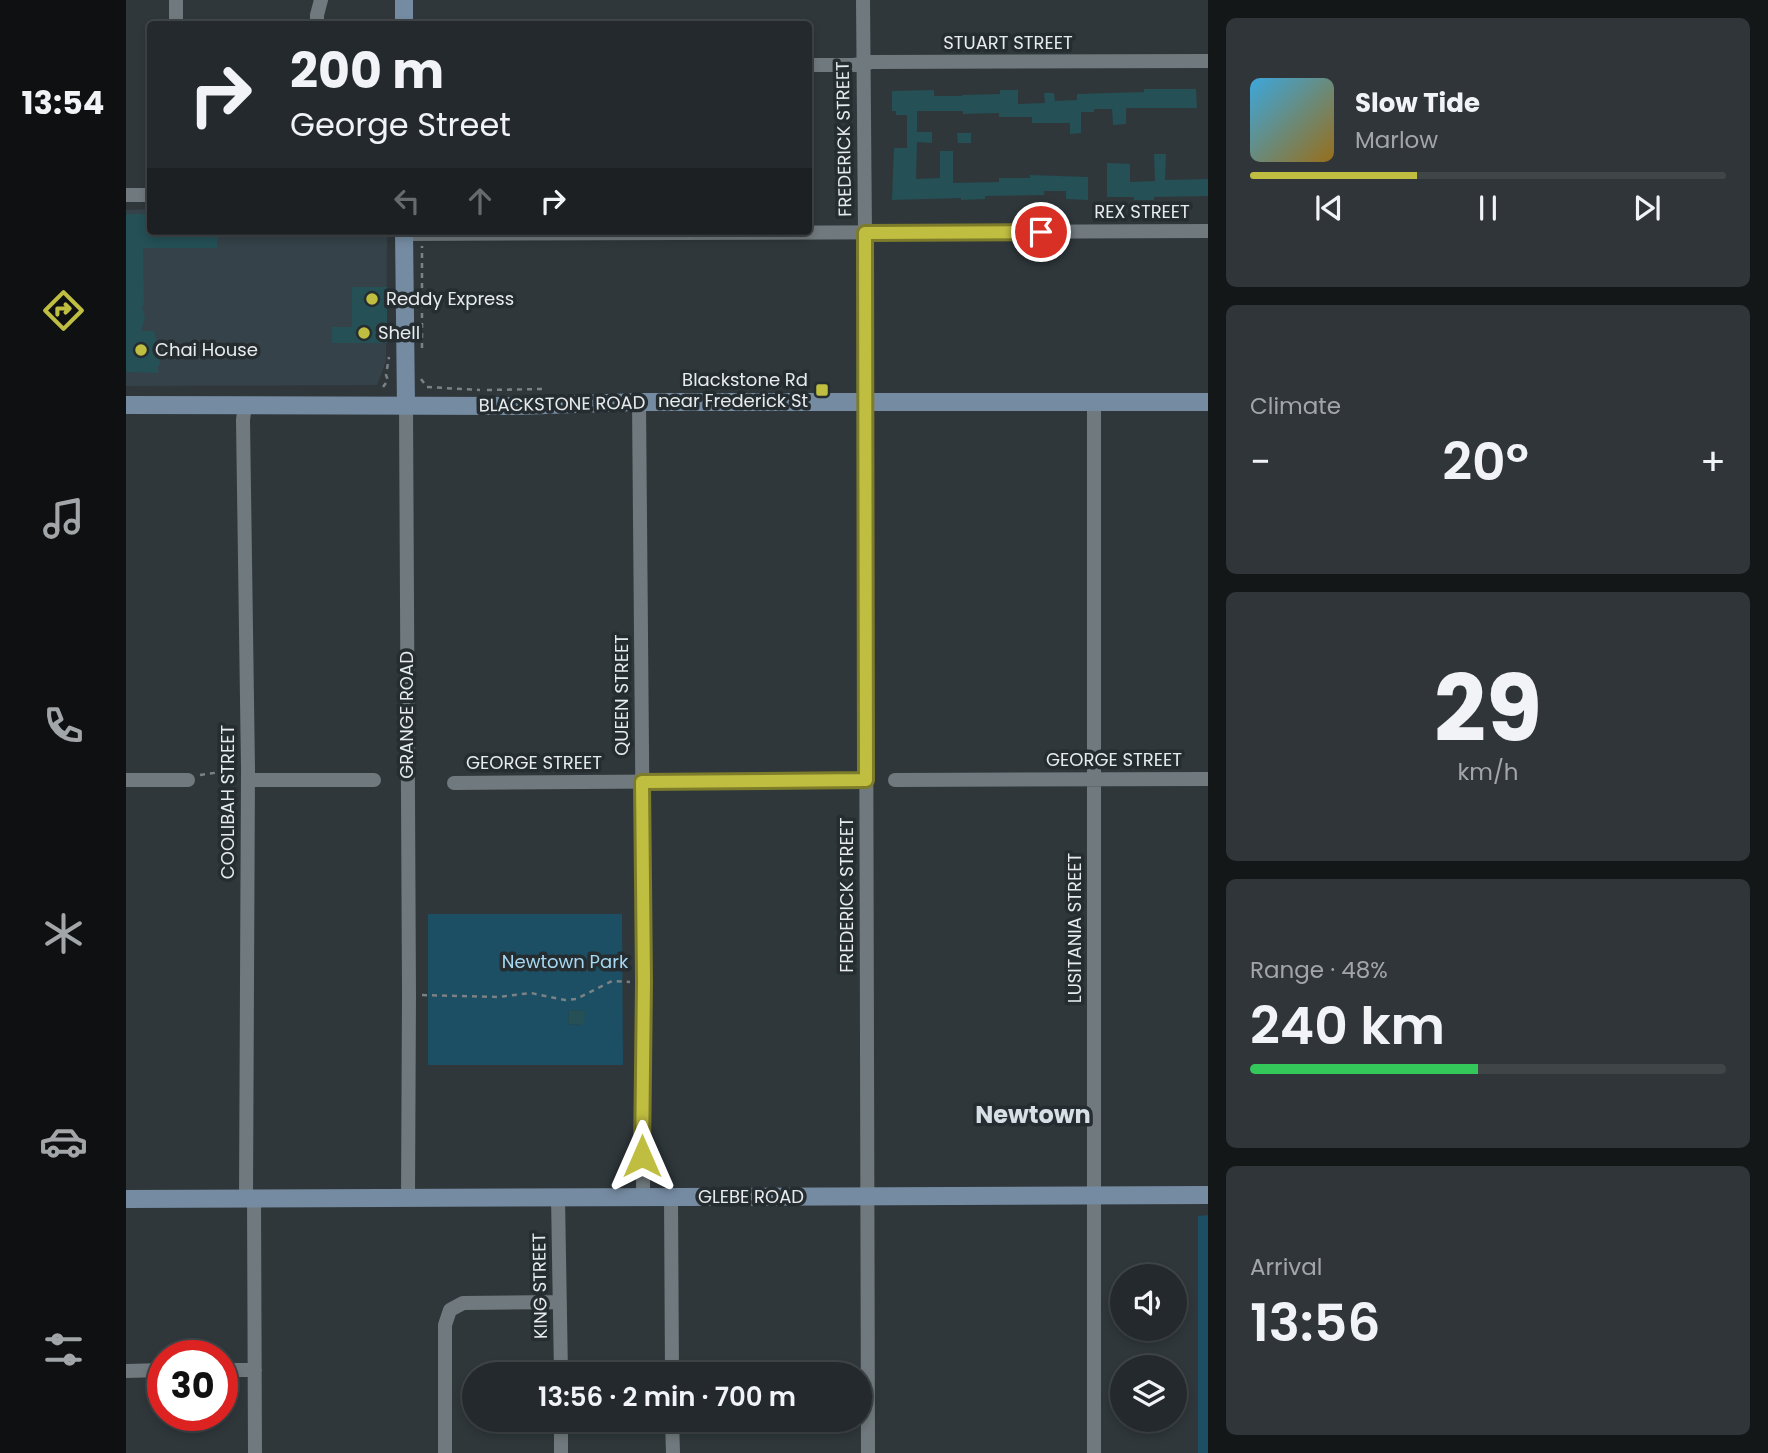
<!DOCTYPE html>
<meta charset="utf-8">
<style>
body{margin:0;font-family:Poppins,sans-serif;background:#2f3538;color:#f1f3f6;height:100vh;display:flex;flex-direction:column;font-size:26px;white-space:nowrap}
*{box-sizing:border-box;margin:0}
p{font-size:23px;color:#a3a6a9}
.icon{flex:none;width:38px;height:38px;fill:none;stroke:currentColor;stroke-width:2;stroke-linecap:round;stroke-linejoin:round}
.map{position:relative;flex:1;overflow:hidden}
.drawer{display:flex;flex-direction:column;gap:18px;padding:18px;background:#131718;width:560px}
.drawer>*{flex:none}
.hud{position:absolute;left:21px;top:21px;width:665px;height:214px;border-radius:7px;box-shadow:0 4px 10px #0003,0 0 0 2px #404548;background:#23292c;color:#f1f3f6;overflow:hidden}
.controls{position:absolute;left:984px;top:1264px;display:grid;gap:14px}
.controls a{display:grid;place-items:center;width:77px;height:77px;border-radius:50%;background:#23292c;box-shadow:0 4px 10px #0003,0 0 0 2px #404548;font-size:35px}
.speed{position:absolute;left:21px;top:1340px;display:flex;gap:14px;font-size:35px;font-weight:700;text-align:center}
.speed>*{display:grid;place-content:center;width:91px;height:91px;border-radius:50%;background:#23292c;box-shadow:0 4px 10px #0003,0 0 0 2px #404548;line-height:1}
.speed .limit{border:10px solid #d22;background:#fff;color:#111}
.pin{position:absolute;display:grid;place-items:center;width:60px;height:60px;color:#fff;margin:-30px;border:4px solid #fff;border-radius:50%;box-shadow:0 2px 7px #0007}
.me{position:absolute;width:77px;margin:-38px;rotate:0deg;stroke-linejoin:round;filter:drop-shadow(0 0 5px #0008)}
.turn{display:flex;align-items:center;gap:24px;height:147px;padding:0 28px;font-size:32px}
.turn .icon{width:91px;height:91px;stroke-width:2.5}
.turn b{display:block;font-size:49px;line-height:60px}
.lanes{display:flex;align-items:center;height:66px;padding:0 28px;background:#0003;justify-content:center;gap:35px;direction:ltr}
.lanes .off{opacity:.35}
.big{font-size:52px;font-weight:600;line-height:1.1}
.drawer .widget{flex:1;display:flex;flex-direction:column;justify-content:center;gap:10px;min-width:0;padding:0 24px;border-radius:10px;background:#2f3538}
.drawer .dial{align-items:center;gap:0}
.dial b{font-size:91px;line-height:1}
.song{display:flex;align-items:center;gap:21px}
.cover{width:84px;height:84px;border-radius:10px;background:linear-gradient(135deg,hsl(200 70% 55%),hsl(40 70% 35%))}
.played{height:7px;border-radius:4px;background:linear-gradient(90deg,#c0be41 35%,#404548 35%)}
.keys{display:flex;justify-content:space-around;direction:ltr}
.heat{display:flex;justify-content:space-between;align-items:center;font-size:38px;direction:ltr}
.charge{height:10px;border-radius:5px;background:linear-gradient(90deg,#34c759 48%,#404548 0)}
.trip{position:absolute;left:336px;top:1362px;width:410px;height:70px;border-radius:35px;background:#23292c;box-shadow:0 4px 10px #0003,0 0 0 2px #404548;font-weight:600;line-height:70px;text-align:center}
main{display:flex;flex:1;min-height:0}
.dock{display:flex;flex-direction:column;width:126px;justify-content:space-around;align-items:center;background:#0e1012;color:#a3a6a9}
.dock .icon{width:49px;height:49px}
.dock .active{color:#c0be41}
.dock b{font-size:32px;color:#f1f3f6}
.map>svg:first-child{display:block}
.built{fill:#354249}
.green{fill:#1c4e64;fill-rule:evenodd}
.building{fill:#245056}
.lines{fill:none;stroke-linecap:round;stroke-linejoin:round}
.path{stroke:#7b8285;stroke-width:2.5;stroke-dasharray:5 5;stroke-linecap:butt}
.street{stroke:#70797d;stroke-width:14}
.secondary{stroke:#758ba1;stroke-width:18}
.route-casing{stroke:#7d7c2a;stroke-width:18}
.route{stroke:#c0be41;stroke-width:12}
.poi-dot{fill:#c0be41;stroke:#252d31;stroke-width:2.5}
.labels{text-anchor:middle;stroke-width:7;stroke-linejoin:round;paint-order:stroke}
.street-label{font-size:18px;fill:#e7ebee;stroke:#252d31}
.poi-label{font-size:18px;fill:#e7ebee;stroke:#252d31;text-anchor:start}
.park-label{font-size:18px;fill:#a7d8f2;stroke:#252d31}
.district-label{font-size:24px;font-weight:bold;fill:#d7e0e6;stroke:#252d31}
</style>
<main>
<nav class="dock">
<b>13:54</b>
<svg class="icon active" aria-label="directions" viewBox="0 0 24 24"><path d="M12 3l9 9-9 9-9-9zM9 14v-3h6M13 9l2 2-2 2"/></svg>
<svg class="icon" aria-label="music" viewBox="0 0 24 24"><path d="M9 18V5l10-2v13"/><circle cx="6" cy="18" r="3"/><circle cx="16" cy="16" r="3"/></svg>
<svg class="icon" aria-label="phone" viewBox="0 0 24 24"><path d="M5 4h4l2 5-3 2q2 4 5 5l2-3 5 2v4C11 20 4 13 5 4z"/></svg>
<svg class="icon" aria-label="climate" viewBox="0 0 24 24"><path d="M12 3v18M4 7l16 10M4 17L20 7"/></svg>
<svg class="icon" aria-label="car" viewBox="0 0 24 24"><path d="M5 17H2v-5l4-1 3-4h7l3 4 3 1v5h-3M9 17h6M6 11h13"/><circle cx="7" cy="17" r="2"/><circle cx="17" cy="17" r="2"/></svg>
<svg class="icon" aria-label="filters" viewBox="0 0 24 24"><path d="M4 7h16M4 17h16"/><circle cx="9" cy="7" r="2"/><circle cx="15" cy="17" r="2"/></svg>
</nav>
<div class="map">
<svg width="1082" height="1453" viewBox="0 0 1082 1453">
<rect width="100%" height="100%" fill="#2f373b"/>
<path class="built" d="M24,209V231H261L260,361L251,385L0,386V210Z"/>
<path class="green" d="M302,914H496L497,1065H302ZM443,1010L458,1011V1025L442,1024Z
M1082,1215V1453H1072V1216Z"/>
<path class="building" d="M1018,89H1070L1071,108H1000V124L987,125L986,109H968V112H955V133L944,134V123H906V117H873V113L837,114V111H791V132H806V143L791,142L790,179L814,178V151H827V183L873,182V178H904V175L962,177V200L940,199V191H918V195L859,196V199L835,200V198L766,200L768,148H781V115H770V111H766V91L808,90V96H836V95L874,94V90H892V104L919,103L918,93H928L929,101L951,100V94L1018,92Z
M831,133H845V143H832Z
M1028,154H1040L1039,180L1082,179V196L1028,197V200H1008V197H981V163L1004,164V182L1029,181Z
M0,214H24V231H91V248H17L18,305L16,306L19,318L15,331H28L33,348L34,366H32V373L0,372Z
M226,287H261V343H206V327H226Z
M443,1010L459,1011L458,1025L442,1024Z"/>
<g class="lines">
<path class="path" d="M296,348V246
M295,379L301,387L354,390
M257,387L262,380L260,375L263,357
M361,390L417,389
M74,775L109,770
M296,995L372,997L405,993L439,1000L450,999L486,981L504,982"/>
<path class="street" d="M50,0V24
M737,0L739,233L742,1453
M191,24V15L195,0
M682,65H728L746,62L1082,61
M0,195H24
M278,234L1082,231
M513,402L518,982L517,1197
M968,403V1453
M119,405L117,420L122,769L120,1198
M280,406L283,994L282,1198
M0,780H62
M122,780H248
M769,780L1082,779
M328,783L740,780
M432,1197L435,1374
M545,1197L546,1374
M128,1198L129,1453
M96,1370H129
M0,1371L37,1370
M435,1419V1453
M546,1419L547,1453
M319,1453V1325L324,1310L337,1303L434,1302"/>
<path class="secondary" d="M278,0V24
M278,231L280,406
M0,405L390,406L513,402H1082
M0,1199L1082,1195"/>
</g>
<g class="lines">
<defs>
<path id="route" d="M516,1156L518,982L516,782L740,780L739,233L915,232"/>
</defs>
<use href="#route" class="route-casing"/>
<use href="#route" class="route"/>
</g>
<g class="poi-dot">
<circle cx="246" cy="299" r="7"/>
<circle cx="238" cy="333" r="7"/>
<circle cx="15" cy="350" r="7"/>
<rect x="689" y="383" width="14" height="14" rx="3.5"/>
</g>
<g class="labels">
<g class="street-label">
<text x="882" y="49">STUART STREET</text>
<text transform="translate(718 139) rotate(-91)" y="6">FREDERICK STREET</text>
<text x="1016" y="218">REX STREET</text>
<text transform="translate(436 404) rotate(-1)" y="6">BLACKSTONE ROAD</text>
<text transform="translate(496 695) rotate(-90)" y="6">QUEEN STREET</text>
<text transform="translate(281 715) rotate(-90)" y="6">GRANGE ROAD</text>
<text x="988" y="766">GEORGE STREET</text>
<text x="408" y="769">GEORGE STREET</text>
<text transform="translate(102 802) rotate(-90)" y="6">COOLIBAH STREET</text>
<text transform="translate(721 895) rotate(-90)" y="6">FREDERICK STREET</text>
<text transform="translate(949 928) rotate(-90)" y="6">LUSITANIA STREET</text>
<text x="625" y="1203">GLEBE ROAD</text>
<text transform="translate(414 1286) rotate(-91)" y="6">KING STREET</text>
</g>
<g class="poi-label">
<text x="260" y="305">Reddy Express</text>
<text x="252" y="339">Shell</text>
<text x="29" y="356">Chai House</text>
<text x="682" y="386" text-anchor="end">Blackstone Rd<tspan x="682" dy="21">near Frederick St</tspan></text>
</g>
<g class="park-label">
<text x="439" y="968">Newtown Park</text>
</g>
<g class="district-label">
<text x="907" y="1123">Newtown</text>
</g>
</g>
</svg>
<div class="controls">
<a><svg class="icon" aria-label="sound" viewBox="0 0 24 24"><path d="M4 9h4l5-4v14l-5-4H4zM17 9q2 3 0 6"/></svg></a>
<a><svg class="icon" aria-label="layers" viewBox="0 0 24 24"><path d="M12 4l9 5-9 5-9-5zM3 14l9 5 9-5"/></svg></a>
</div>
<div class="speed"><div class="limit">30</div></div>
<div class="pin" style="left:915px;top:232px;background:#d93025"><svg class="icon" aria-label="arrive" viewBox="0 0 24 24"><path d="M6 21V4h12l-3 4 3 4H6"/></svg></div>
<svg class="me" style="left:516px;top:1156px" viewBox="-20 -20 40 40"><path d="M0-17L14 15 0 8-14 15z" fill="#c0be41" stroke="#fff" stroke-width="4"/></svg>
<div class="trip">13:56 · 2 min · 700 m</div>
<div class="hud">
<div class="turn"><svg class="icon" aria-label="right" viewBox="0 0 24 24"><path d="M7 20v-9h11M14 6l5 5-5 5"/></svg><div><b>200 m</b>George Street</div></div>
<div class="lanes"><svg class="icon off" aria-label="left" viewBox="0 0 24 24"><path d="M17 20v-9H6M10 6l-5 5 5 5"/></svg><svg class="icon off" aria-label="ahead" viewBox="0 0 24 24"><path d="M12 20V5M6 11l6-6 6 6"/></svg><svg class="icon" aria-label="right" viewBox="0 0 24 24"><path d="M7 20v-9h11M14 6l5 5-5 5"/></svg></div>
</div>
</div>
<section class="drawer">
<div class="widget">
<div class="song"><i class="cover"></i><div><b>Slow Tide</b><p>Marlow</p></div></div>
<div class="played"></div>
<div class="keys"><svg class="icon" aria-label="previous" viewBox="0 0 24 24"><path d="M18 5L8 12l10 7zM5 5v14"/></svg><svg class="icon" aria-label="pause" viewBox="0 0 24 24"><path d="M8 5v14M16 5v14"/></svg><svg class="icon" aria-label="next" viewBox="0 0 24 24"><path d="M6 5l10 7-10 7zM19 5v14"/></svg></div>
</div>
<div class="widget"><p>Climate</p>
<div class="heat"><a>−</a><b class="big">20°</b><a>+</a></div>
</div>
<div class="widget dial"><b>29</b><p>km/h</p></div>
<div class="widget"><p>Range · 48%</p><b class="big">240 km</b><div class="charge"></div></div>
<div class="widget"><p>Arrival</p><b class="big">13:56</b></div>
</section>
</main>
